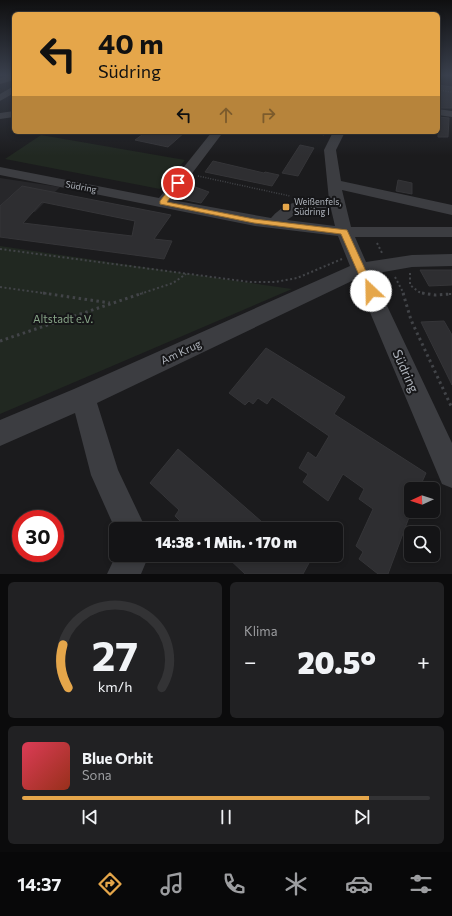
<!DOCTYPE html>
<html lang="de">
<meta charset="utf-8">
<style>
body{margin:0;font-family:Commissioner,sans-serif;background:#212123;color:#f1f3f6;height:100vh;display:flex;flex-direction:column;font-size:15px;white-space:nowrap}
*{box-sizing:border-box;margin:0}
p{font-size:13px;color:#9d9ea1}
.icon{flex:none;width:22px;height:22px;fill:none;stroke:currentColor;stroke-width:2;stroke-linecap:round;stroke-linejoin:round}
.map{position:relative;height:574px;overflow:hidden}
.panel{display:flex;flex-direction:column;gap:8px;padding:8px;background:#0b0b0c;flex:1}
.panel>*{flex:none}
.guide{position:absolute;left:12px;top:12px;width:428px;height:122px;border-radius:6px;box-shadow:0 2px 6px #0003,0 0 0 1px #333335;background:#e5a64a;color:#111;overflow:hidden}
.needle{width:26px;rotate:267deg}
.controls{position:absolute;left:404px;top:482px;display:grid;gap:8px}
.controls a{display:grid;place-items:center;width:36px;height:36px;border-radius:6px;background:#141416;box-shadow:0 2px 6px #0003,0 0 0 1px #333335;font-size:20px}
.speed{position:absolute;left:12px;top:510px;display:flex;gap:8px;font-size:20px;font-weight:700;text-align:center}
.speed>*{display:grid;place-content:center;width:52px;height:52px;border-radius:50%;background:#141416;box-shadow:0 2px 6px #0003,0 0 0 1px #333335;line-height:1}
.speed .limit{border:6px solid #d22;background:#fff;color:#111}
.pin{position:absolute;display:grid;place-items:center;width:34px;height:34px;color:#fff;margin:-17px;border:2px solid #fff;border-radius:50%;box-shadow:0 1px 4px #0007}
.me{position:absolute;width:44px;margin:-22px;rotate:336deg;stroke-linejoin:round;filter:drop-shadow(0 0 3px #0008)}
.turn{display:flex;align-items:center;gap:14px;height:84px;padding:0 20px;font-size:18px}
.turn .icon{width:52px;height:52px;stroke-width:2.5}
.turn b{display:block;font-size:28px;line-height:34px}
.lanes{display:flex;align-items:center;height:38px;padding:0 20px;background:#0003;justify-content:center;gap:20px;direction:ltr}
.lanes .off{opacity:.35}
.big{font-size:30px;font-weight:800;line-height:1.1}
.panel .card{flex:1;display:flex;flex-direction:column;justify-content:center;gap:6px;min-width:0;padding:0 14px;border-radius:6px;background:#212123}
.panel .dial{align-items:center;gap:0}
.dial svg{height:104px;overflow:visible;fill:none;stroke:#333335;stroke-width:7;stroke-linecap:round;text-anchor:middle}
.dial text{fill:#f1f3f6;stroke:none}
.song{display:flex;align-items:center;gap:12px}
.cover{width:48px;height:48px;border-radius:6px;background:linear-gradient(135deg,hsl(350 70% 55%),hsl(10 70% 35%))}
.played{height:4px;border-radius:2px;background:linear-gradient(90deg,#e5a64a 85%,#333335 85%)}
.keys{display:flex;justify-content:space-around;direction:ltr}
.heat{display:flex;justify-content:space-between;align-items:center;font-size:22px;direction:ltr}
.panel .tiles{flex:1;display:grid;gap:8px;grid-template-columns:1fr 1fr}
.card:last-child{grid-column:span 2}
.trip{position:absolute;left:109px;top:522px;width:234px;height:40px;border-radius:6px;background:#141416;box-shadow:0 2px 6px #0003,0 0 0 1px #333335;font-weight:800;line-height:40px;text-align:center}
.dock{display:flex;height:64px;justify-content:space-around;align-items:center;background:#080809;color:#9d9ea1}
.dock .icon{width:28px;height:28px}
.dock .selected{color:#e5a64a}
.dock b{font-size:18px;color:#f1f3f6}
.map>svg:first-child{display:block}
.built{fill:#27272a}
.green{fill:#212821}
.building{fill:#2e2e31;stroke:#353538;fill-rule:evenodd}
.lines{fill:none;stroke-linecap:round;stroke-linejoin:round}
.path-far2{stroke:#424448;stroke-width:1.5;stroke-dasharray:1 1.5;stroke-linecap:butt}
.path-far1{stroke:#424448;stroke-width:2;stroke-dasharray:2 2.5;stroke-linecap:butt}
.path{stroke:#424448;stroke-width:3;stroke-dasharray:2.5 3.5;stroke-linecap:butt}
.minor{fill:#3c3d41;fill-rule:evenodd}
.route{fill:#e5a64a;stroke:#956c30}
.poi-dot{fill:#e5a64a;stroke:#161618;stroke-width:1.5}
.labels{text-anchor:middle;stroke-width:4;stroke-linejoin:round;paint-order:stroke}
.far-street-label{font-size:9px;fill:#aeb3bb;stroke:#161618}
.far-poi-label{font-size:9px;fill:#aeb3bb;stroke:#161618;text-anchor:start}
.park-label{font-size:11px;fill:#87a487;stroke:#161618}
.street-label{font-size:11px;fill:#aeb3bb;stroke:#161618}
.near-street-label{font-size:13px;fill:#aeb3bb;stroke:#161618}
</style>
<div class="map">
<svg width="452" height="574" viewBox="0 0 452 574">
<rect width="100%" height="100%" fill="#1b1b1d"/>
<path class="built" d="M0,178L60,187L35,212L16,211L0,227Z"/>
<path class="green" d="M41,135L185,160L160,189L5,159Z
M0,246L292,289L0,414Z"/>
<path class="building" d="M438,85L452,87V108H438Z
M438,117L449,118L448,137H438Z
M146,132H185L168,147L135,140Z
M300,145L314,148L298,176L282,173Z
M213,161L264,173L265,172L279,175L272,186L205,172Z
M398,180L412,183V194L396,191Z
M187,184L209,192L201,203L176,198Z
M22,186L171,215L154,239L172,241L164,259L0,237V206ZM42,202L135,221L132,236L23,223Z
M420,270H452V285L429,286Z
M444,321L452,335V385L421,322Z
M266,348L345,397L334,414L426,473L419,489H411V512L388,574H378L359,559L363,552L356,546L373,509L359,499L364,489L343,474L328,501L303,482L308,474L299,468L308,452L316,458L329,436L272,397L267,404L258,398L253,404L249,401L245,405L229,393Z
M178,449L222,487L270,529H188L175,516L179,510L150,483Z
M225,555H300L309,563L303,574H245Z"/>
<g class="lines">
<path class="path-far2" d="M438,90L452,92
M308,132L325,135
M198,176L290,196"/>
<path class="path-far1" d="M377,243L382,253
M0,249L250,282H275L297,278L342,259
M410,273V285L419,292L426,294
M395,277L404,294
M0,287L50,294
M140,294L173,283L186,274
M449,294H452"/>
<path class="path" d="M43,293L110,303
M403,293L411,320L452,408
M422,293L435,295L452,294
M0,341L143,293"/>
<path class="minor" d="M11,75H14V80L0,84V78Z
M14,86V93L0,101V94Z
M438,109L452,111V117L438,115Z
M14,111V117L0,119V113Z
M217,132L221,135L172,200L271,218C284,202 310,196 329,200L324,150L333,132H345L336,150L341,181L452,205V215L342,190L351,227H452V237H355L366,262L412,255L452,254V266L412,267L372,274L452,443V488L442,484L356,279L97,403L118,470L146,529H116V531L91,475L75,413L0,446V420L74,389L350,266L338,236L255,226L0,175V167L159,198L211,133ZM313,208L331,209L335,226L287,220L300,211Z
M116,555H149L141,574H107Z"/>
</g>
<linearGradient id="sky" x2="0" y2="1"><stop stop-color="#0f0f10"/><stop offset="0.48" stop-color="#393f4c"/><stop offset="1" stop-color="#393f4c" stop-opacity="0"/></linearGradient>
<rect width="452" height="156" fill="url(#sky)"/>
<path class="route" d="M178,181L181,183L167,202L254,219L347,230L375,291L374,294H367L366,291L341,234L254,223L160,204V201L175,182Z"/>
<rect class="poi-dot" x="282" y="203" width="8" height="8" rx="2"/>
<g class="labels">
<g class="far-street-label">
<text transform="translate(81 187) rotate(11)" y="3">Südring</text>
</g>
<g class="far-poi-label">
<text x="294" y="205">Weißenfels,<tspan x="294" dy="10">Südring I</tspan></text>
</g>
<g class="park-label">
<text x="63" y="323">Altstadt e.V.</text>
</g>
<g class="street-label">
<text transform="translate(181 352) rotate(-25)" y="4">Am Krug</text>
</g>
<g class="near-street-label">
<text transform="translate(406 371) rotate(66)" y="5">Südring</text>
</g>
</g>
</svg>
<div class="controls">
<a><svg class="needle" viewBox="-14 -14 28 28"><path d="M0-13l5 13h-10z" fill="#e53935"/><path d="M0 13l5-13h-10z" fill="#9d9ea1"/></svg></a>
<a><svg class="icon" aria-label="search" viewBox="0 0 24 24"><circle cx="10" cy="10" r="6"/><path d="M15 15l6 6"/></svg></a>
</div>
<div class="speed"><div class="limit">30</div></div>
<div class="pin" style="left:178px;top:183px;background:#d93025"><svg class="icon" aria-label="arrive" viewBox="0 0 24 24"><path d="M6 21V4h12l-3 4 3 4H6"/></svg></div>
<svg class="me" style="left:371px;top:291px" viewBox="-20 -20 40 40"><circle r="19" fill="#fff"/><path d="M0-13L10 11 0 6-10 11z" fill="#e5a64a"/></svg>
<div class="trip">14:38 · 1 Min. · 170 m</div>
<div class="guide">
<div class="turn"><svg class="icon" aria-label="left" viewBox="0 0 24 24"><path d="M17 20v-9H6M10 6l-5 5 5 5"/></svg><div><b>40 m</b>Südring</div></div>
<div class="lanes"><svg class="icon" aria-label="left" viewBox="0 0 24 24"><path d="M17 20v-9H6M10 6l-5 5 5 5"/></svg><svg class="icon off" aria-label="ahead" viewBox="0 0 24 24"><path d="M12 20V5M6 11l6-6 6 6"/></svg><svg class="icon off" aria-label="right" viewBox="0 0 24 24"><path d="M7 20v-9h11M14 6l5 5-5 5"/></svg></div>
</div>
</div>
<section class="panel">
<div class="tiles">
<div class="card dial"><svg viewBox="0 0 100 80">
<path d="M14 69A42 42 0 1 1 86 69"/>
<path d="M14 69A42 42 0 0 1 10 36" stroke="#e5a64a"/>
<text x="50" y="56" font-size="32" font-weight="700">27</text>
<text x="50" y="72" font-size="11">km/h</text>
</svg></div>
<div class="card"><p>Klima</p>
<div class="heat"><a>−</a><b class="big">20.5°</b><a>+</a></div>
</div>
<div class="card">
<div class="song"><i class="cover"></i><div><b>Blue Orbit</b><p>Sona</p></div></div>
<div class="played"></div>
<div class="keys"><svg class="icon" aria-label="previous" viewBox="0 0 24 24"><path d="M18 5L8 12l10 7zM5 5v14"/></svg><svg class="icon" aria-label="pause" viewBox="0 0 24 24"><path d="M8 5v14M16 5v14"/></svg><svg class="icon" aria-label="next" viewBox="0 0 24 24"><path d="M6 5l10 7-10 7zM19 5v14"/></svg></div>
</div>
</div>
</section>
<nav class="dock">
<b>14:37</b>
<svg class="icon selected" aria-label="directions" viewBox="0 0 24 24"><path d="M12 3l9 9-9 9-9-9zM9 14v-3h6M13 9l2 2-2 2"/></svg>
<svg class="icon" aria-label="music" viewBox="0 0 24 24"><path d="M9 18V5l10-2v13"/><circle cx="6" cy="18" r="3"/><circle cx="16" cy="16" r="3"/></svg>
<svg class="icon" aria-label="phone" viewBox="0 0 24 24"><path d="M5 4h4l2 5-3 2q2 4 5 5l2-3 5 2v4C11 20 4 13 5 4z"/></svg>
<svg class="icon" aria-label="climate" viewBox="0 0 24 24"><path d="M12 3v18M4 7l16 10M4 17L20 7"/></svg>
<svg class="icon" aria-label="car" viewBox="0 0 24 24"><path d="M5 17H2v-5l4-1 3-4h7l3 4 3 1v5h-3M9 17h6M6 11h13"/><circle cx="7" cy="17" r="2"/><circle cx="17" cy="17" r="2"/></svg>
<svg class="icon" aria-label="filters" viewBox="0 0 24 24"><path d="M4 7h16M4 17h16"/><circle cx="9" cy="7" r="2"/><circle cx="15" cy="17" r="2"/></svg>
</nav>
